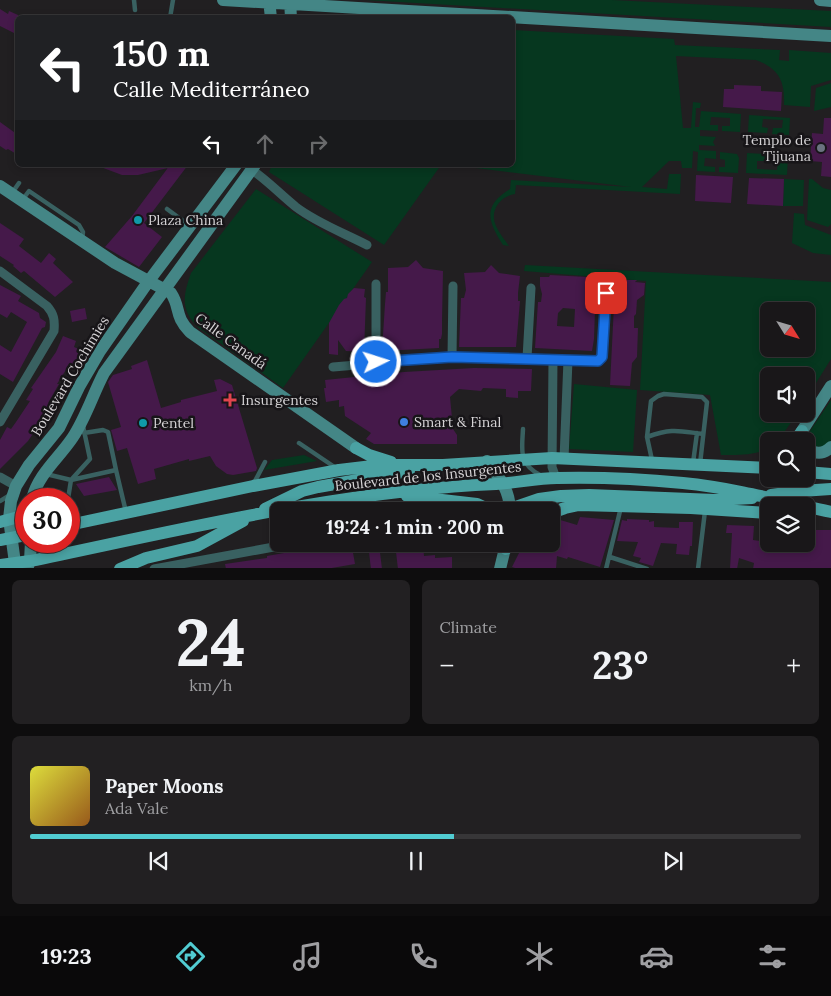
<!DOCTYPE html>
<meta charset="utf-8">
<style>
body{margin:0;font-family:Lora,serif;background:#222022;color:#f1f3f6;height:100vh;display:flex;flex-direction:column;font-size:19px;white-space:nowrap}
*{box-sizing:border-box;margin:0}
p{font-size:16px;color:#9f9fa2}
.icon{flex:none;width:28px;height:28px;fill:none;stroke:currentColor;stroke-width:2;stroke-linecap:round;stroke-linejoin:round}
.map{position:relative;height:568px;overflow:hidden}
.drawer{display:flex;flex-direction:column;gap:12px;padding:12px;background:#0e0d0e;flex:1}
.drawer>*{flex:none}
.guide{position:absolute;left:15px;top:15px;width:500px;height:152px;border-radius:8px;box-shadow:0 2px 8px #0003,0 0 0 1px #373638;background:#202124;color:#fff;overflow:hidden}
.needle{width:32px;rotate:127deg}
.tools{position:absolute;left:760px;top:302px;display:grid;gap:10px}
.tools a{display:grid;place-items:center;width:55px;height:55px;border-radius:8px;background:#191719;box-shadow:0 2px 8px #0003,0 0 0 1px #373638;font-size:25px}
.speed{position:absolute;left:15px;top:488px;display:flex;gap:10px;font-size:25px;font-weight:700;text-align:center}
.speed>*{display:grid;place-content:center;width:65px;height:65px;border-radius:50%;background:#191719;box-shadow:0 2px 8px #0003,0 0 0 1px #373638;line-height:1}
.speed .limit{border:8px solid #d22;background:#fff;color:#111}
.pin{position:absolute;display:grid;place-items:center;width:42px;height:42px;color:#fff;margin:-21px;border-radius:10px;box-shadow:0 2px 8px #0006}
.me{position:absolute;width:55px;margin:-28px;rotate:86deg;stroke-linejoin:round;filter:drop-shadow(0 0 4px #0008)}
.turn{display:flex;align-items:center;gap:18px;height:105px;padding:0 15px;font-size:22px}
.turn .icon{width:65px;height:65px;stroke-width:2.5}
.turn b{display:block;font-size:35px;line-height:42px}
.lanes{display:flex;align-items:center;height:48px;padding:0 15px;background:#0003;justify-content:center;gap:25px;direction:ltr}
.lanes .off{opacity:.35}
.big{font-size:38px;font-weight:700;line-height:1.1}
.drawer .card{flex:1;display:flex;flex-direction:column;justify-content:center;gap:8px;min-width:0;padding:0 18px;border-radius:8px;background:#222022}
.drawer .dial{align-items:center;gap:0}
.dial b{font-size:65px;line-height:1}
.song{display:flex;align-items:center;gap:15px}
.cover{width:60px;height:60px;border-radius:8px;background:linear-gradient(135deg,hsl(60 70% 55%),hsl(30 70% 35%))}
.played{height:5px;border-radius:2px;background:linear-gradient(90deg,#51ccd2 55%,#373638 55%)}
.keys{display:flex;justify-content:space-around;direction:ltr}
.heat{display:flex;justify-content:space-between;align-items:center;font-size:28px;direction:ltr}
.drawer .tiles{flex:1;display:grid;gap:12px;grid-template-columns:1fr 1fr}
.card:last-child{grid-column:span 2}
.trip{position:absolute;left:270px;top:502px;width:290px;height:50px;border-radius:8px;background:#191719;box-shadow:0 2px 8px #0003,0 0 0 1px #373638;font-weight:700;line-height:50px;text-align:center}
.tab-bar{display:flex;height:80px;justify-content:space-around;align-items:center;background:#0a090a;color:#9f9fa2}
.tab-bar .icon{width:35px;height:35px}
.tab-bar .current{color:#51ccd2}
.tab-bar b{font-size:22px;color:#f1f3f6}
.map>svg:first-child{display:block}
.green{fill:#06371f;fill-rule:evenodd}
.building{fill:#45194a;fill-rule:evenodd}
.lines{fill:none;stroke-linecap:round;stroke-linejoin:round}
.lane{stroke:#396161;stroke-width:4.5}
.street{stroke:#396161;stroke-width:9}
.secondary{stroke:#448686;stroke-width:12}
.primary{stroke:#4aa2a3;stroke-width:12}
.route-casing{stroke:#114b97;stroke-width:12}
.route{stroke:#1a73e8;stroke-width:9}
.worship-dot{fill:#6b7280;stroke:#171518;stroke-width:2}
.culture-dot{fill:#0f9aa8;stroke:#171518;stroke-width:2}
.health-dot{fill:#e0444e;stroke:#171518;stroke-width:2}
.shop-dot{fill:#3f7fe0;stroke:#171518;stroke-width:2}
.labels{text-anchor:middle;stroke-width:5;stroke-linejoin:round;paint-order:stroke}
.poi-label{font-size:14px;fill:#d4d2d4;stroke:#171518;text-anchor:start}
.street-label{font-size:14px;fill:#d4d2d4;stroke:#171518}
</style>
<div class="map">
<svg width="831" height="569" viewBox="0 0 831 569">
<rect width="100%" height="100%" fill="#211f21"/>
<path class="green" d="M365,0H612L831,11V27Z
M513,30L674,39L675,45L780,50L779,60L789,61V50L831,53V80L811,86L810,107L784,105C785,81 779,69 756,60L676,56L683,128H691L693,102L701,103L700,108H696L695,127H699L701,111L741,114L740,132L722,131V126H730V118L711,117L710,125H718V131L700,130V136L716,137L713,142L715,146L699,145V150L716,151V159L705,158L704,166L715,167V172L697,171L698,152L693,151L692,168H682L681,161H669L642,187L667,189L669,174H681L680,194L516,185L515,194C500,196 489,211 496,226C499,233 505,240 509,246L503,245C488,222 482,206 510,189L511,180L631,187L452,165H512Z
M831,83V107L814,111L816,88Z
M749,115L790,118L789,135L772,134L773,128H782L783,120L763,119L762,127L768,128L767,133L748,132Z
M720,152L737,154L739,158L738,173L719,172V167H725V160L720,159Z
M747,153L766,154V161H757V169L777,170L778,162L772,161V155L788,156L787,175L746,173Z
M272,165H441L384,245L269,172Z
M784,179L804,180L803,206H783Z
M809,179H812L823,188L831,190V224L828,227L807,220Z
M256,189L372,262L283,388L199,328C180,310 183,296 191,273Z
M794,213L804,214L805,225L831,235V255L813,253L792,243Z
M525,265L831,282V359L806,399V376H769V414H797L778,441H769V448C754,456 738,455 721,455L710,395L640,390L646,281L524,271ZM769,311H806V349H769Z
M574,384L637,390L633,452L569,449Z
M831,400V440L825,447L810,446L806,441L810,431Z
M304,455L317,461L264,470L272,460Z"/>
<path class="building" d="M0,9L8,14L9,11L18,15V35L0,26Z
M734,85L761,86V91L782,92L781,111L723,107L724,89H734Z
M824,118H831V177L821,176L822,162L810,161L812,133L823,134Z
M0,122L18,135V155L8,149L6,150L0,146Z
M98,165H167L168,168L138,175H122L98,166Z
M170,165H188L144,223L162,237L139,267L105,247L132,216Z
M696,175L733,177L731,203L695,201Z
M749,178L784,179L783,206L747,204Z
M0,223L24,239L19,246L41,263L49,253L56,259L53,263L73,282L55,297L24,271L21,273L13,266L14,265L0,256Z
M416,260L423,268L443,271L442,321V334L441,339H439V348L382,351L385,304L386,292H388V268L408,267Z
M491,265L499,273L520,276L518,293V301H520L516,347H459L461,298H464L466,290L464,273L485,272Z
M550,275L587,277V279L596,280L594,339L592,351L535,348L538,302H541L542,294L540,286V277H549ZM563,308L575,309L574,327L557,326L558,313Z
M627,280H637L635,282L645,283L644,295L637,300L636,314L634,316V328H638L637,357L632,363L630,386L610,385L614,305H617V291L609,281H625Z
M0,285L21,296L18,301L39,313L40,318L46,322L45,327L42,328L13,382L0,374V345L11,352L27,322L11,312L7,318L0,314Z
M354,288L365,289L364,297L366,298L364,352L346,351L338,340V355L329,354V323L339,305L344,299L347,298L348,294Z
M85,308L87,319L72,322L70,311Z
M63,336L76,341L74,347L81,350L79,356L72,366L69,365L57,384H59L48,403L50,404L46,410L50,412L41,428L35,434L34,432L28,441L0,469V440L7,427L11,429L16,422L30,401L26,400L33,389L31,388L56,352Z
M147,360L161,408L181,402V400L217,391L214,380L220,379L232,385L257,468L256,471L233,475L227,474L216,466L210,456L189,461V459L154,469L156,479L138,484L127,448L117,451L111,430L121,427L108,382L113,375L132,369L131,366Z
M474,368L532,369L531,391H518V398L506,397V389L483,388L481,391L459,389L450,397L453,429L457,435V444H374L366,439L371,433L345,416L344,406L339,407V400L326,402L324,388H326L325,380L404,372Z
M109,477L117,490L84,496L76,484Z
M580,517L614,520L600,567L568,557L567,559L557,556L556,569H518L512,567L522,547L531,548L537,544H551V521L557,519L577,525Z
M627,519L649,520V522L654,521V527L679,528V522H693L692,546H690L689,555L676,554L677,544L661,543L653,566L639,562L641,558L633,556L638,542L617,541L622,520L627,521Z
M727,525L754,526L753,540L769,542V544H806V530H831V569H753L754,563L739,558L737,569H730L732,533H726Z
M368,544H379L382,569H371Z
M406,544H423L424,556L435,555V558L452,557V569H398L396,552L407,550Z
M324,546L325,551L352,547L355,564L326,569H226L225,564L267,558V556Z"/>
<g class="lines">
<path class="lane" d="M134,0L135,10
M170,18L173,0
M12,193L19,183
M23,199L29,191L79,225L83,232L82,240
M167,209L190,226
M523,429C522,451 518,463 540,475
M84,433L103,430L108,432L116,470
M647,437L651,401L658,396L664,394L702,397L707,402L700,464
M299,443L336,468
M652,460L647,437C673,428 678,431 703,434
M693,463L697,433
M46,474L71,480L116,470L126,512
M254,483L265,462
M68,499L71,480L90,459L83,426
M0,501L10,495
M427,544L428,548L432,550L451,549
M610,557L647,569
M606,569L621,507
M698,569L705,511"/>
<path class="street" d="M252,170C268,181 281,195 296,207C317,223 344,233 367,245
M0,271L47,306C54,314 55,320 54,331L0,422
M452,357L453,286
M527,358L531,288
M553,360L552,467L556,478
M376,363V284
M333,367L452,357L527,358L599,361L602,357L605,293
M564,459L568,360
M0,477L16,486
M154,569L290,544"/>
<path class="secondary" d="M223,0L831,36
M269,0L271,18
M290,0L291,18
M820,0L831,1
M0,186L115,263L171,293C181,308 174,316 190,332L356,448
M802,441V431L831,386
M806,448C815,454 823,455 831,447
M487,461C499,477 510,490 510,511
M32,499C38,474 60,457 73,437C86,417 93,394 104,373L255,165
M18,569L15,563L9,519L11,501L16,486L29,465L59,428L79,387L100,351L148,282L236,165
M27,569L30,561L31,541
M500,569L506,544"/>
<path class="primary" d="M795,441L802,431
M356,448L369,455L391,462
M806,472L831,474
M771,495L801,491L831,489
M407,496L477,504L492,511
M265,509L302,491L318,487L409,471
M510,509L539,499L561,496L589,495L715,500L752,498
M551,513L565,508L579,505L691,508L769,513
M0,522L26,515
M69,525L253,486L339,470L381,465H443L552,458L769,468
M0,540L26,535
M504,544L506,549L511,544
M0,565L30,561C184,529 339,491 496,484C516,483 537,478 557,478C599,477 642,479 683,483C733,488 782,501 831,512
M120,569L146,558L197,546L243,521"/>
</g>
<g class="lines">
<defs>
<path id="route" d="M376,362L452,357L598,361L602,357L606,293"/>
</defs>
<use href="#route" class="route-casing"/>
<use href="#route" class="route"/>
</g>
<circle class="worship-dot" cx="821" cy="148" r="5"/>
<g class="culture-dot">
<circle cx="138" cy="220" r="5"/>
<circle cx="143" cy="423" r="5"/>
</g>
<path class="health-dot" d="M227.5 392.5h5v5h5v5h-5v5h-5v-5h-5v-5h5z"/>
<circle class="shop-dot" cx="404" cy="422" r="5"/>
<g class="labels">
<g class="poi-label">
<text x="811" y="145" text-anchor="end">Templo de<tspan x="811" dy="16">Tijuana</tspan></text>
<text x="148" y="225">Plaza China</text>
<text x="241" y="405">Insurgentes</text>
<text x="414" y="427">Smart &amp; Final</text>
<text x="153" y="428">Pentel</text>
</g>
<g class="street-label">
<text transform="translate(231 341) rotate(36)" y="5">Calle Canadá</text>
<text transform="translate(70 376) rotate(-59)" y="5">Boulevard Cochimies</text>
<text transform="translate(428 476) rotate(-6)" y="5">Boulevard de los Insurgentes</text>
</g>
</g>
</svg>
<div class="tools">
<a><svg class="needle" viewBox="-14 -14 28 28"><path d="M0-13l5 13h-10z" fill="#e53935"/><path d="M0 13l5-13h-10z" fill="#9f9fa2"/></svg></a>
<a><svg class="icon" aria-label="sound" viewBox="0 0 24 24"><path d="M4 9h4l5-4v14l-5-4H4zM17 9q2 3 0 6"/></svg></a>
<a><svg class="icon" aria-label="search" viewBox="0 0 24 24"><circle cx="10" cy="10" r="6"/><path d="M15 15l6 6"/></svg></a>
<a><svg class="icon" aria-label="layers" viewBox="0 0 24 24"><path d="M12 4l9 5-9 5-9-5zM3 14l9 5 9-5"/></svg></a>
</div>
<div class="speed"><div class="limit">30</div></div>
<div class="pin" style="left:606px;top:293px;background:#d93025"><svg class="icon" aria-label="arrive" viewBox="0 0 24 24"><path d="M6 21V4h12l-3 4 3 4H6"/></svg></div>
<svg class="me" style="left:376px;top:362px" viewBox="-20 -20 40 40"><circle r="17" fill="#1a73e8" stroke="#fff" stroke-width="3"/><path d="M0-11L8 9 0 5-8 9z" fill="#fff"/></svg>
<div class="trip">19:24 · 1 min · 200 m</div>
<div class="guide">
<div class="turn"><svg class="icon" aria-label="left" viewBox="0 0 24 24"><path d="M17 20v-9H6M10 6l-5 5 5 5"/></svg><div><b>150 m</b>Calle Mediterráneo</div></div>
<div class="lanes"><svg class="icon" aria-label="left" viewBox="0 0 24 24"><path d="M17 20v-9H6M10 6l-5 5 5 5"/></svg><svg class="icon off" aria-label="ahead" viewBox="0 0 24 24"><path d="M12 20V5M6 11l6-6 6 6"/></svg><svg class="icon off" aria-label="right" viewBox="0 0 24 24"><path d="M7 20v-9h11M14 6l5 5-5 5"/></svg></div>
</div>
</div>
<section class="drawer">
<div class="tiles">
<div class="card dial"><b>24</b><p>km/h</p></div>
<div class="card"><p>Climate</p>
<div class="heat"><a>−</a><b class="big">23°</b><a>+</a></div>
</div>
<div class="card">
<div class="song"><i class="cover"></i><div><b>Paper Moons</b><p>Ada Vale</p></div></div>
<div class="played"></div>
<div class="keys"><svg class="icon" aria-label="previous" viewBox="0 0 24 24"><path d="M18 5L8 12l10 7zM5 5v14"/></svg><svg class="icon" aria-label="pause" viewBox="0 0 24 24"><path d="M8 5v14M16 5v14"/></svg><svg class="icon" aria-label="next" viewBox="0 0 24 24"><path d="M6 5l10 7-10 7zM19 5v14"/></svg></div>
</div>
</div>
</section>
<nav class="tab-bar">
<b>19:23</b>
<svg class="icon current" aria-label="directions" viewBox="0 0 24 24"><path d="M12 3l9 9-9 9-9-9zM9 14v-3h6M13 9l2 2-2 2"/></svg>
<svg class="icon" aria-label="music" viewBox="0 0 24 24"><path d="M9 18V5l10-2v13"/><circle cx="6" cy="18" r="3"/><circle cx="16" cy="16" r="3"/></svg>
<svg class="icon" aria-label="phone" viewBox="0 0 24 24"><path d="M5 4h4l2 5-3 2q2 4 5 5l2-3 5 2v4C11 20 4 13 5 4z"/></svg>
<svg class="icon" aria-label="climate" viewBox="0 0 24 24"><path d="M12 3v18M4 7l16 10M4 17L20 7"/></svg>
<svg class="icon" aria-label="car" viewBox="0 0 24 24"><path d="M5 17H2v-5l4-1 3-4h7l3 4 3 1v5h-3M9 17h6M6 11h13"/><circle cx="7" cy="17" r="2"/><circle cx="17" cy="17" r="2"/></svg>
<svg class="icon" aria-label="filters" viewBox="0 0 24 24"><path d="M4 7h16M4 17h16"/><circle cx="9" cy="7" r="2"/><circle cx="15" cy="17" r="2"/></svg>
</nav>
